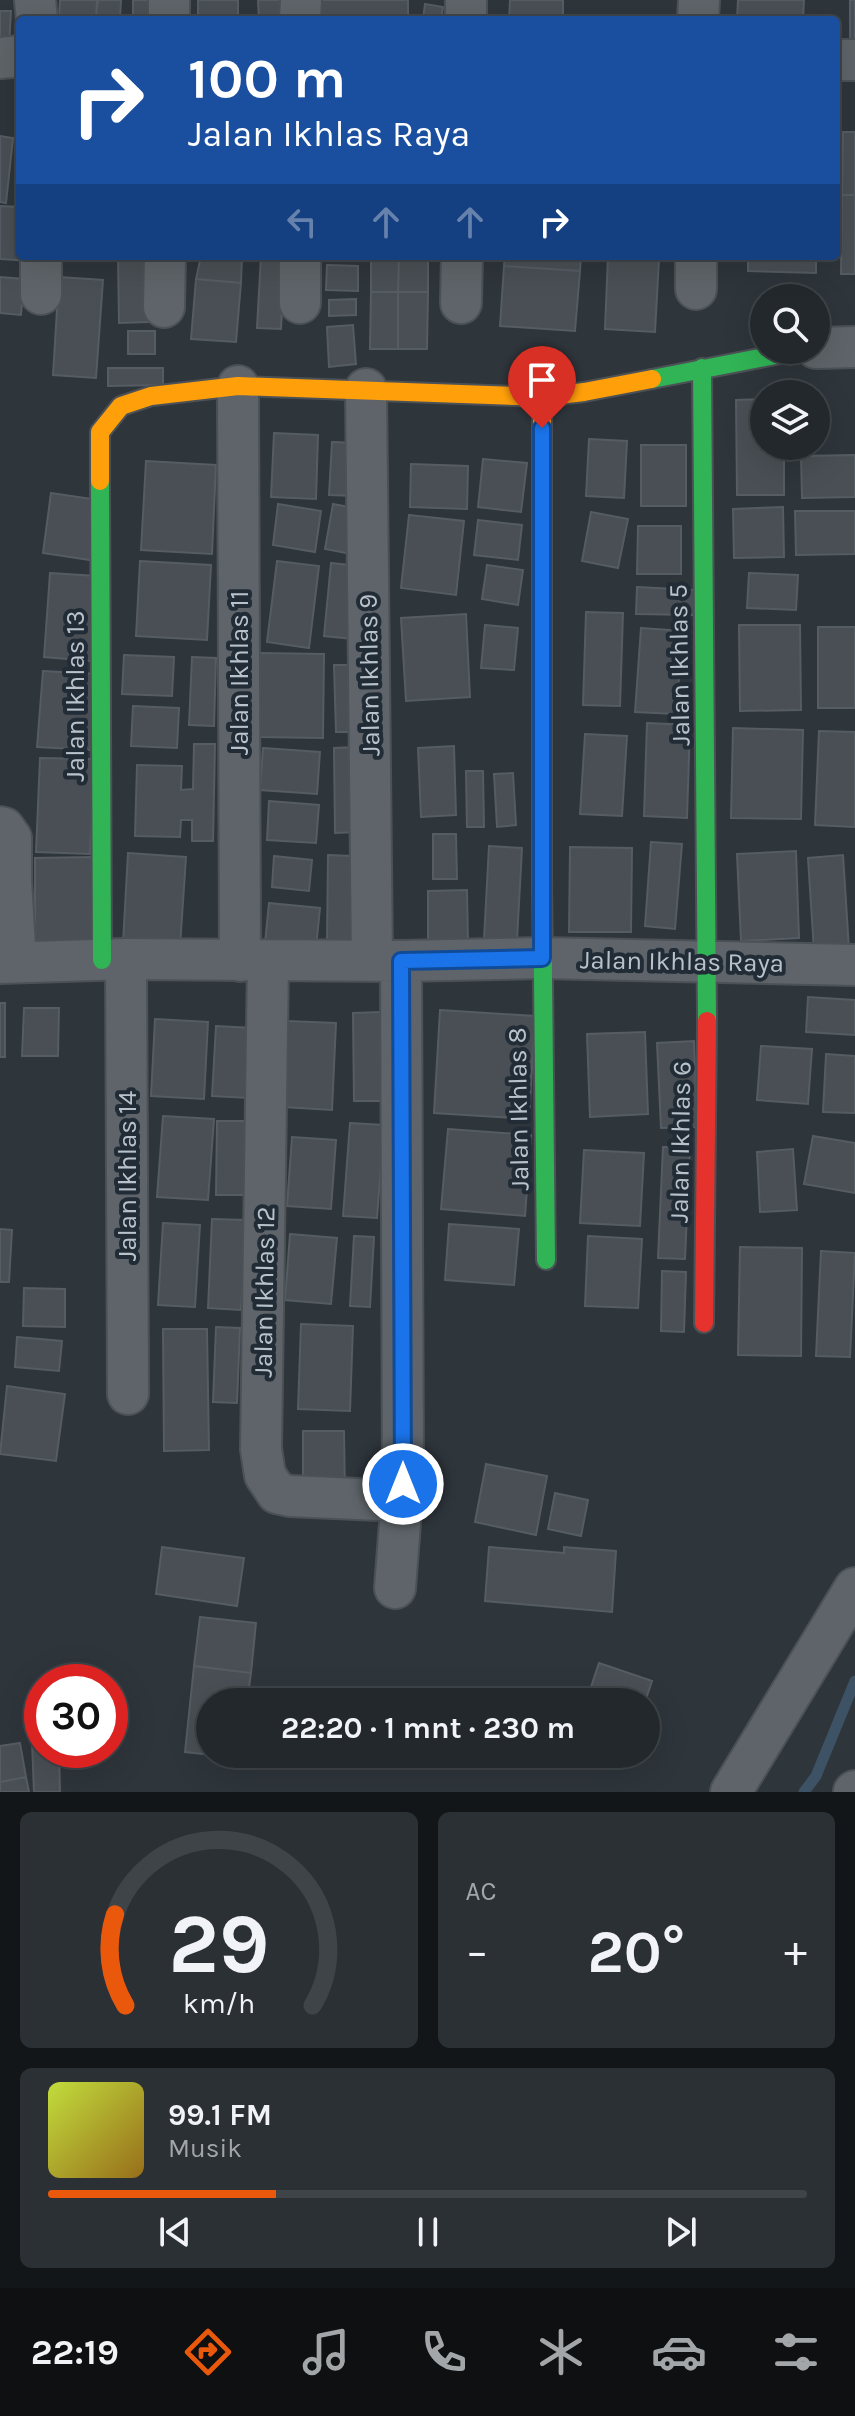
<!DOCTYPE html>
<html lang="id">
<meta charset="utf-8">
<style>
body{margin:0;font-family:Karla,sans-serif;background:#2a3034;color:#f1f3f6;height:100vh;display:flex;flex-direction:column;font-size:30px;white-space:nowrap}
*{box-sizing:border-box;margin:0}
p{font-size:26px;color:#a2a6a9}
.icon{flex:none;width:44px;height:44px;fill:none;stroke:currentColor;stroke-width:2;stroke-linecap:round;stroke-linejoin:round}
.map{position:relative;height:1792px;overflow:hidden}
.drawer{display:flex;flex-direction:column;gap:20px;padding:20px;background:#131618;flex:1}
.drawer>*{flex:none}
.banner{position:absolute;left:16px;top:16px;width:824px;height:244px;border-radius:8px;box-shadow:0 8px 32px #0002,0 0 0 2px #3f4448;background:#1a4fa0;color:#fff;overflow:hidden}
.controls{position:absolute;left:750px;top:284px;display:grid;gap:16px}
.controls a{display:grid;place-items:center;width:80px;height:80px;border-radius:50%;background:#22282c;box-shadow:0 8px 32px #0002,0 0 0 2px #3f4448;font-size:40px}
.speed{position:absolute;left:24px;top:1664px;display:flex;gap:16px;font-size:40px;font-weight:700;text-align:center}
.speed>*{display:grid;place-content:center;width:104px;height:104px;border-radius:50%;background:#22282c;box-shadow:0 8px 32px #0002,0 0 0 2px #3f4448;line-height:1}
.speed .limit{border:12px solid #d22;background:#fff;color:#111}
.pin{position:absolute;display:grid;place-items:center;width:68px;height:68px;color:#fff;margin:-82px -34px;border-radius:50% 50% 50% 0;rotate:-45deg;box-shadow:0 0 8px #0007}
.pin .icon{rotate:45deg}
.me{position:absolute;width:88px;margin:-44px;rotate:0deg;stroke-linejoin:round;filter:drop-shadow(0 0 6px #0008)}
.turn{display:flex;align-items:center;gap:28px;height:168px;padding:0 40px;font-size:36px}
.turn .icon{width:104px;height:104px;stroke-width:2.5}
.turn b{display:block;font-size:56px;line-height:68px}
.lanes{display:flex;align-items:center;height:76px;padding:0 40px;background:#0003;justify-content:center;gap:40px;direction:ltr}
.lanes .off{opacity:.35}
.big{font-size:60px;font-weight:700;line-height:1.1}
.drawer .card{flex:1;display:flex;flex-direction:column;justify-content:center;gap:12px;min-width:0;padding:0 28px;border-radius:12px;background:#2a3034}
.drawer .dial{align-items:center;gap:0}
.dial svg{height:208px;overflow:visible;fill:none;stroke:#3f4448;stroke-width:7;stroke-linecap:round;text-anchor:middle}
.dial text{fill:#f1f3f6;stroke:none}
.song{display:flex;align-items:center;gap:24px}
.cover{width:96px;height:96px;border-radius:12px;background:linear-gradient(135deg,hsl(70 70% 55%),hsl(40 70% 35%))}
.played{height:8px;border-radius:4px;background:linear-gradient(90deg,#ea580c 30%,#3f4448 30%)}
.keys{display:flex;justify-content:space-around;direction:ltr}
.heat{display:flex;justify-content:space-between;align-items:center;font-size:44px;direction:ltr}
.drawer .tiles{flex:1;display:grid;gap:20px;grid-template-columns:1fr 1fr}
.card:last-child{grid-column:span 2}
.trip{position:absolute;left:196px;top:1688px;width:464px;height:80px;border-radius:40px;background:#22282c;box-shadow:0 8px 32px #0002,0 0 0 2px #3f4448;font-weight:700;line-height:80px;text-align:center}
.tabs{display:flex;height:128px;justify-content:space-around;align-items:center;background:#0e1012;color:#a2a6a9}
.tabs .icon{width:56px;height:56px}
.tabs .active{color:#ea580c}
.tabs b{font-size:36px;color:#f1f3f6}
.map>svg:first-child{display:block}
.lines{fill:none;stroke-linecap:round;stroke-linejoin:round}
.stream{stroke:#3d5365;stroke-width:11}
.building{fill:#494f54;stroke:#565c63;stroke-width:2}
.street-casing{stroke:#4c5156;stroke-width:44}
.fast-casing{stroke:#4c5156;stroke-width:22}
.slow-casing{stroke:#4c5156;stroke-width:22}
.jam-casing{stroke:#4c5156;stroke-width:22}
.street{stroke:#5e6469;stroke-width:40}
.fast{stroke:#30b455;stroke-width:18}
.slow{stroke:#ff9f0a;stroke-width:18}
.jam{stroke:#e5322d;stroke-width:18}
.route-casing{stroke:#114b97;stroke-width:20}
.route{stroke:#1a73e8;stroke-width:14}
.labels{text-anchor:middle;stroke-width:8;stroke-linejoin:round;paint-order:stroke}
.street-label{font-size:26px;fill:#b9c2cb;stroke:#212c36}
</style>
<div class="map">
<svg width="855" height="1792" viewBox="0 0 855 1792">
<rect width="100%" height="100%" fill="#2e353b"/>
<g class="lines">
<path class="stream" d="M804,1792L816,1776L855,1681"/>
</g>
<path class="building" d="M60,0H97L96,20L59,19Z
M98,0H121L120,18L96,16Z
M133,0H158V20H133Z
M198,0H238V20H198Z
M258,0H294L295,20H259Z
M312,0H408V20H311Z
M510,0H563V20H509Z
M738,0H804L803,20H737Z
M850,0H855V47H850Z
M425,4L443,7L441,20H423Z
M0,11H11L9,45H0Z
M843,132H855V195H842Z
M0,136L13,138L6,203L0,202Z
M842,195H855V274H841Z
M0,206L20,207V256H33L32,261L0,259Z
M118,256H148V322L119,323Z
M201,256H242L241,283L196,279Z
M261,256H285L281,329L257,328Z
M505,256H581L580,271L504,266Z
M608,256L659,259L655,332L605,329Z
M608,256H659V259Z
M748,256H816V273L748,271Z
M399,258L398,292H371V259Z
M399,258L428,259V292H398Z
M327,265L358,266V291L326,290Z
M504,266L580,271L575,331L500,326Z
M0,277L24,279L21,315L0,313Z
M59,277L103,280L96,378L53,375Z
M196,279L241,283L236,342L191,339Z
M371,292H398V349H370Z
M398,292H428L427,349H398Z
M356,299V315L329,316V300Z
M353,325L356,364L329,367L327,327Z
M128,331H155V354H128Z
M108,368H163V385L108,386Z
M764,399V446H784V495H737L736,400Z
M274,433L318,435L316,499L271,497Z
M589,439L627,441L624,498L586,496Z
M332,442L357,443L354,496L329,495Z
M641,445H686V506H641Z
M855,455V497L802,498L801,456Z
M483,459L527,463L521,512L478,507Z
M146,461L216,465L212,554L141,550Z
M411,464L468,466L467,509L410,507Z
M51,493L99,500L90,560L43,553Z
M278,504L321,511L315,552L273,545Z
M333,504L360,509L352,554L325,549Z
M783,507L784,557L734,558L733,509Z
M795,511H855V554L796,555Z
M591,512L628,519L618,568L582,561Z
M409,515L464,521L456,595L401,588Z
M478,520L522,525L518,560L474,555Z
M638,526H681V574H637Z
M140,561L211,565L207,640L136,636Z
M277,561L319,566L309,648L267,642Z
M331,563L359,566L353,639L324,636Z
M487,565L523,570L518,605L482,599Z
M50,573L97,576L91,661L44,657Z
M749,573L798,575L796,610L747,608Z
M637,587L694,590V615L636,614Z
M586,612L623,613L620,706L583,705Z
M466,614L470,697L406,701L401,618Z
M485,625L518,628L514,670L481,668Z
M739,625H800L801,710L740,711Z
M818,627H855V708H818Z
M641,628L683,631L676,714L635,712Z
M259,653L324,654L323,738L258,737Z
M124,655L174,657L172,696L122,694Z
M192,657L216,658L214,726L189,725Z
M334,665H354L356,732H336Z
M43,671L97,674L92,750L37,747Z
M133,706L179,708L177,748L131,746Z
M647,723L690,725L687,818L644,816Z
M733,728L803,730L801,819L731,818Z
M819,731L855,732V827L815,825Z
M585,734L627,736L622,816L580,814Z
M194,744H215L213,841H192V820H181L180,837L135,836L137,765L182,766L181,790L193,789Z
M454,746L456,815L421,817L418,748Z
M357,747L358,832L335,833L334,748Z
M263,748L320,752L317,794L260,790Z
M40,758L94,759L90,854L36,852Z
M466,771H483L484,827H467Z
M513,773L516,825L497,827L494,774Z
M269,801L319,805L316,843L267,840Z
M433,834H456L457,879H433Z
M651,842L682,844L675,929L645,926Z
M489,846L522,848L517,940L484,939Z
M570,847L632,848L631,932H569Z
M796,851L799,938L741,941L737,854Z
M128,853L186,857L180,947L123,943Z
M328,855L352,856L351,944L327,943Z
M843,855L849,949L814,951L808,858Z
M274,856L312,860L309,891L272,887Z
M93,857L94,949H35V858Z
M467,890L468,943L428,944V891Z
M269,903L320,908L316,948L265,943Z
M808,997L855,1000V1035L806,1032Z
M0,1003H5V1057H0Z
M24,1008H59L58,1056H22Z
M440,1010L535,1016L529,1119L434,1113Z
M381,1012L382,1101H354L353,1013Z
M155,1019L208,1022L204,1099L151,1096Z
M287,1021L336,1023L332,1110L283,1107Z
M216,1026L253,1028L249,1098L212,1096Z
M645,1032L648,1114L590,1117L587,1034Z
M694,1041L697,1127L661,1128L657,1043Z
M761,1046L812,1049L808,1104L757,1100Z
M826,1054L855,1056V1113L823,1112Z
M163,1116L214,1119L208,1200L157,1197Z
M217,1121H250L248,1195H216Z
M350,1123L384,1125L377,1218L343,1216Z
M448,1129L531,1135L525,1216L441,1209Z
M813,1136L855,1143V1193L804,1184Z
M292,1137L336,1140L331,1209L287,1206Z
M663,1147H690L685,1259L658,1258Z
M793,1149L797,1210L760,1212L757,1152Z
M584,1150L644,1153L640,1226L580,1223Z
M212,1219L246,1220L241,1310L208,1308Z
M163,1223L200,1225L195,1307L158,1305Z
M449,1224L519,1229L514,1285L445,1280Z
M0,1229L12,1230L9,1282H0Z
M290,1234L337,1238L331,1304L285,1300Z
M354,1236L374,1237L370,1307L350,1306Z
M588,1236L642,1239L638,1308L585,1306Z
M740,1247L802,1248L801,1356L738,1355Z
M821,1251L855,1253L850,1357L816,1356Z
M662,1271L686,1272L684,1332L661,1331Z
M24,1288L65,1289V1327L23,1326Z
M301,1324L353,1326L350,1411L298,1409Z
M216,1327L240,1328L237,1403L213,1402Z
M163,1329H207L209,1450L164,1451Z
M17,1337L62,1341L59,1371L15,1367Z
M7,1386L65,1394L56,1461L0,1454Z
M303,1431H344L345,1494H303Z
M486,1464L547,1476L536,1535L475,1522Z
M555,1493L588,1500L581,1536L548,1529Z
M162,1547L244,1558L237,1606L156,1594Z
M489,1547L564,1553V1547L616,1551L612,1612L485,1601Z
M200,1617L256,1623L251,1673L194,1666Z
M599,1663L652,1681L645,1702H586Z
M194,1666L251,1673L247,1702H210V1754H242L241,1758L185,1752Z
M32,1742H42V1750H59L60,1792H34Z
M20,1743L26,1777L0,1782V1746Z
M26,1777L29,1792H0V1782Z"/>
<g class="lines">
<defs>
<path id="street" d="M35,0L37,20
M169,0V20
M300,20L301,0
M466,20V0
M698,20L699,0
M0,58L20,56
M836,60H855
M41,256V294
M300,256V303
M696,289V256
M461,303L462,256
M164,307L165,256
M816,348L855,347
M238,386L240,961
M366,389L372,961
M0,827L4,828L11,838V881L16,962
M126,959L128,1394
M268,961L261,1449L265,1475L277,1493L290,1496L402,1501
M0,963L126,959L401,961L542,958L855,965
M395,1588L403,1484L401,961
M731,1792L855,1588
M854,1792L855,1791"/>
<path id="fast" d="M702,368L707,1021
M652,379L801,350
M100,481L102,960
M542,884L546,1260"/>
<path id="slow" d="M542,397V884
M100,481V432L121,406L151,396L238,386L542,397L584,392L652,379"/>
<path id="jam" d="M704,1323L707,1021"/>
</defs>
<use href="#street" class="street-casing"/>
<use href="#fast" class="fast-casing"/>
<use href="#slow" class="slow-casing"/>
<use href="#jam" class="jam-casing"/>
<use href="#street" class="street"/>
<use href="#fast" class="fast"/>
<use href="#slow" class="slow"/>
<use href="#jam" class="jam"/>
</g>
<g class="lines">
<defs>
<path id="route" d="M403,1484L401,961L542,958V428"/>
</defs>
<use href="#route" class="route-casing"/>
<use href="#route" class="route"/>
</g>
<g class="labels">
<g class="street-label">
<text transform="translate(679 665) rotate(-91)" y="9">Jalan Ikhlas 5</text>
<text transform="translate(239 673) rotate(-90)" y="9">Jalan Ikhlas 11</text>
<text transform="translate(369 675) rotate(-91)" y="9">Jalan Ikhlas 9</text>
<text transform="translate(75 696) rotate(-90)" y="9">Jalan Ikhlas 13</text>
<text transform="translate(682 961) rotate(1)" y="9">Jalan Ikhlas Raya</text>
<text transform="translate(518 1109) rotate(-91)" y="9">Jalan Ikhlas 8</text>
<text transform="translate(680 1142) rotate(-89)" y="9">Jalan Ikhlas 6</text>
<text transform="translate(127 1176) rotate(-90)" y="9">Jalan Ikhlas 14</text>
<text transform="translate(264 1292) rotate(-89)" y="9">Jalan Ikhlas 12</text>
</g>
</g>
</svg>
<div class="controls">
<a><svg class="icon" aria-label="search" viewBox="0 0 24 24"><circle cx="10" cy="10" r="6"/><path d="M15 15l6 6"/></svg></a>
<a><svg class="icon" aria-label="layers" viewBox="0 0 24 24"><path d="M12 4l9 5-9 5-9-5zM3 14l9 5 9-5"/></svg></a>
</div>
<div class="speed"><div class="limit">30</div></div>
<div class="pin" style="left:542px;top:428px;background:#d93025"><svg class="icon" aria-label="arrive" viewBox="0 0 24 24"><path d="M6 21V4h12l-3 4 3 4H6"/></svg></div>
<svg class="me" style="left:403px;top:1484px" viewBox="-20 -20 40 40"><circle r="17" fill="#1a73e8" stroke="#fff" stroke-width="3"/><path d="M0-11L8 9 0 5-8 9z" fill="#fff"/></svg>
<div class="trip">22:20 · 1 mnt · 230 m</div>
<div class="banner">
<div class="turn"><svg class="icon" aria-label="right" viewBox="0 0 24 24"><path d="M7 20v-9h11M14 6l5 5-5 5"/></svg><div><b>100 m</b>Jalan Ikhlas Raya</div></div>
<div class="lanes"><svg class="icon off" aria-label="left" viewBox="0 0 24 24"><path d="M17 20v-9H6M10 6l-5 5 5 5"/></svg><svg class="icon off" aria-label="ahead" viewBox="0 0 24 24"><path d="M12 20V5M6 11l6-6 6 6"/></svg><svg class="icon off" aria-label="ahead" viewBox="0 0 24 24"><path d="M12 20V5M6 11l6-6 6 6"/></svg><svg class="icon" aria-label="right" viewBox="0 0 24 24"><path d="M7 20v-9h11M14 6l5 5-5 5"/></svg></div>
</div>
</div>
<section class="drawer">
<div class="tiles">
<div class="card dial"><svg viewBox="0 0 100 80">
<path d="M14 69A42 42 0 1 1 86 69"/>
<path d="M14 69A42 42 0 0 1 10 34" stroke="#ea580c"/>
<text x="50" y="56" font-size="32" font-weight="700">29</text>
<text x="50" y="72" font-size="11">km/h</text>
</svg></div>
<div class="card"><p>AC</p>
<div class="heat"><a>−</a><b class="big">20°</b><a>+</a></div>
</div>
<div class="card">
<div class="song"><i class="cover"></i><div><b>99.1 FM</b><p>Musik</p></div></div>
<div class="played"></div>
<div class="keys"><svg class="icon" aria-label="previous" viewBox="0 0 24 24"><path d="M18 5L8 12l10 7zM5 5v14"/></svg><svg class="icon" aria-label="pause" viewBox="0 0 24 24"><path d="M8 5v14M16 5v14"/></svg><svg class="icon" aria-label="next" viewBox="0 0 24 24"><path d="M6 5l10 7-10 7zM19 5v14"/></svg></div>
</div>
</div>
</section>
<nav class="tabs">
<b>22:19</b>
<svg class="icon active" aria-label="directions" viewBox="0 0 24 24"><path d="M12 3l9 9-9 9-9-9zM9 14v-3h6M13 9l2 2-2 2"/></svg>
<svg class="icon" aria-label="music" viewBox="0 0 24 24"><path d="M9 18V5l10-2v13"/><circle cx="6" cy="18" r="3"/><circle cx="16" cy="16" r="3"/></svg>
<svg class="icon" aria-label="phone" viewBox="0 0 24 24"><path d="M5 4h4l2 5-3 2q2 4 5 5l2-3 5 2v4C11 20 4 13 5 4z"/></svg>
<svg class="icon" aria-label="climate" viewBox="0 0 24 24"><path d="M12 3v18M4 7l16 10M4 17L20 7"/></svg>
<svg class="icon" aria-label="car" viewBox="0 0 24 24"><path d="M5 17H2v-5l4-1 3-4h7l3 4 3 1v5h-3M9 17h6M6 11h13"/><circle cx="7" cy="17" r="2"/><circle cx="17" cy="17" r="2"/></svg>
<svg class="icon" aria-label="filters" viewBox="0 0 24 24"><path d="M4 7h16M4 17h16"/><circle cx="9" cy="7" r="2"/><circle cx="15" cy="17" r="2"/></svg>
</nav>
